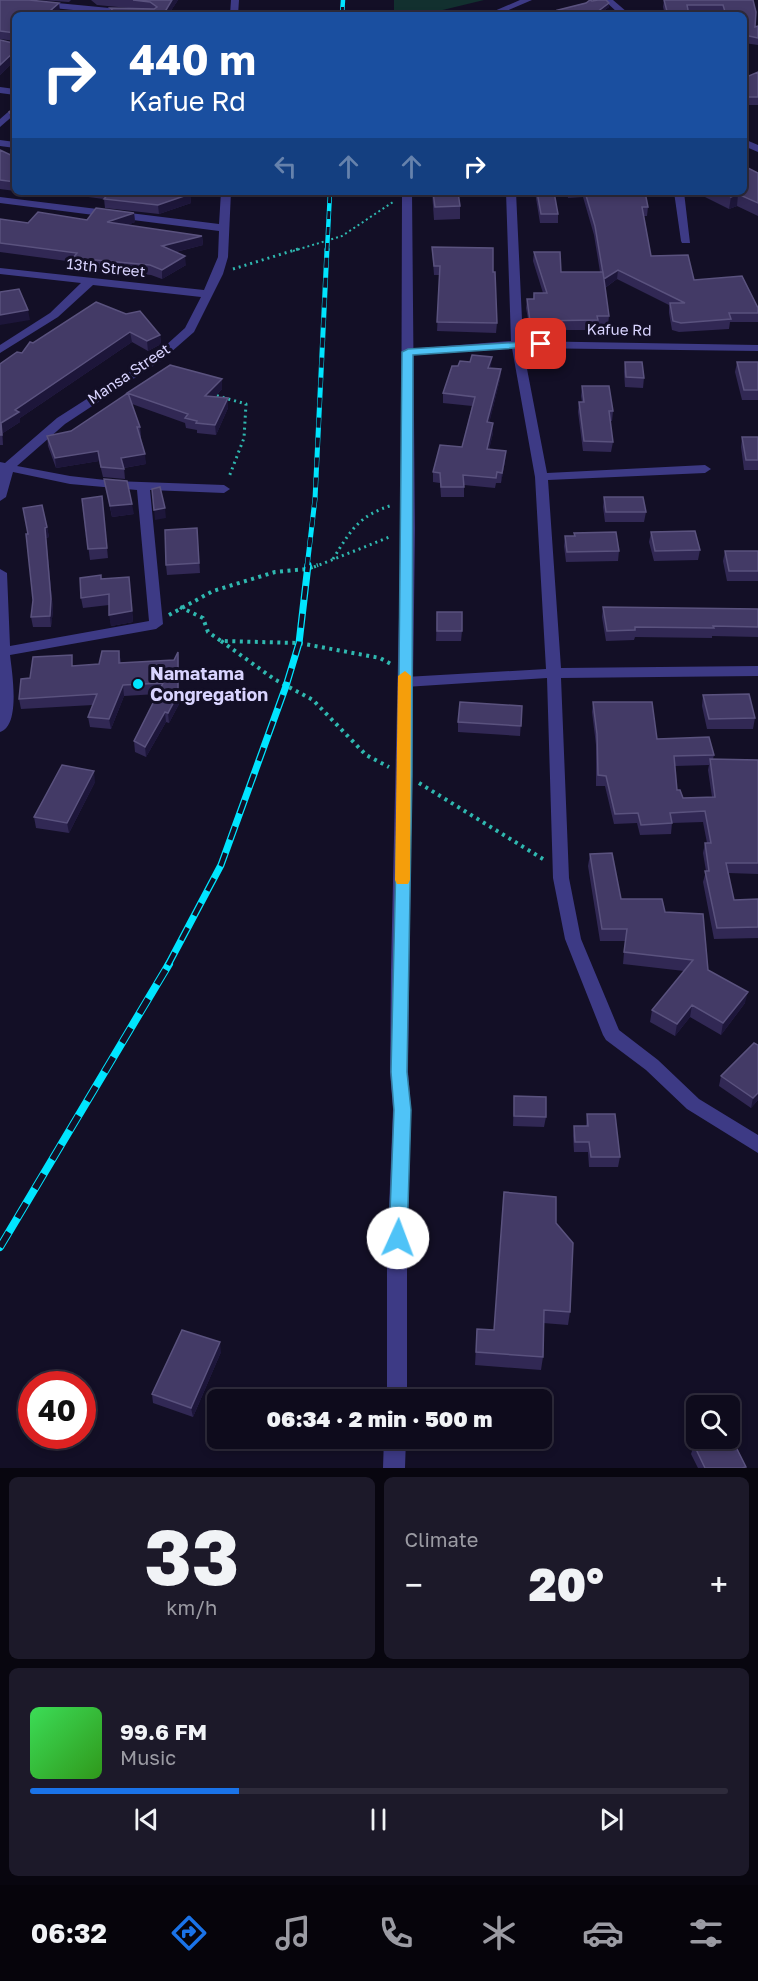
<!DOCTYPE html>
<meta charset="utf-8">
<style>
body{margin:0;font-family:"Golos Text",sans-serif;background:#1c1929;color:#f1f3f6;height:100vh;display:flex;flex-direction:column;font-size:22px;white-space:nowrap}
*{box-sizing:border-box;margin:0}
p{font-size:20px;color:#9b9ba3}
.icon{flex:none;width:33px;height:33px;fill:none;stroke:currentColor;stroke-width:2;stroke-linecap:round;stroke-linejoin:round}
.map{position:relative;height:1468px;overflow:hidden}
.panel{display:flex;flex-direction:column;gap:9px;padding:9px;background:#08060f;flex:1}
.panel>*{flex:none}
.hud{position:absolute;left:12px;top:12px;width:735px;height:183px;border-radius:9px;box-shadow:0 3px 9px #0003,0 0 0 2px #2e2b3b;background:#1a4fa0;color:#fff;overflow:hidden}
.buttons{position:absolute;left:686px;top:1395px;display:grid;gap:12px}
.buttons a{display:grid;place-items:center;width:54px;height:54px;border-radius:9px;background:#0e0b1c;box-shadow:0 3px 9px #0003,0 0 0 2px #2e2b3b;font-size:30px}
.speed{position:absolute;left:18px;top:1371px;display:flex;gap:12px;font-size:30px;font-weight:700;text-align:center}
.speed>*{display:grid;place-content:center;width:78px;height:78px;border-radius:50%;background:#0e0b1c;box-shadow:0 3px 9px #0003,0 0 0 2px #2e2b3b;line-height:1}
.speed .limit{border:9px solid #d22;background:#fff;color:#111}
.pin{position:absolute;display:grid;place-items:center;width:51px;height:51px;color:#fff;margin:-26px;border-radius:12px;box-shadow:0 3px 9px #0006}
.me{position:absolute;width:66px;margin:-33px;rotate:2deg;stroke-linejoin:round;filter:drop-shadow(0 0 4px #0008)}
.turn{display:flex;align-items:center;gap:21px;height:126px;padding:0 18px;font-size:27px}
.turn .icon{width:78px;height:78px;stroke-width:2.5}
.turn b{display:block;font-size:42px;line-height:51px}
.lanes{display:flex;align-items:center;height:57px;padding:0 18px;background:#0003;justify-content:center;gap:30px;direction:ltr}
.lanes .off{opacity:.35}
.big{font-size:45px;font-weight:800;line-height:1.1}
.panel .card{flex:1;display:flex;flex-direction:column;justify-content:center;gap:9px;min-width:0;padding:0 21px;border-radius:9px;background:#1c1929}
.panel .dial{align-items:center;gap:0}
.dial b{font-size:78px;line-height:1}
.song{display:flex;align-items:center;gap:18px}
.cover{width:72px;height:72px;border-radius:9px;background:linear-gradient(135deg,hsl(130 70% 55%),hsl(110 70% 35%))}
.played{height:6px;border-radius:3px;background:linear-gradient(90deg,#1a73e8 30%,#2e2b3b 30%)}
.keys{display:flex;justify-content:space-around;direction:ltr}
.heat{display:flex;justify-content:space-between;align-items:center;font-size:33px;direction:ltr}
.panel .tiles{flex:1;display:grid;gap:9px;grid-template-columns:1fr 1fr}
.card:last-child{grid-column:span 2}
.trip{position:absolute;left:207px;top:1389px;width:345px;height:60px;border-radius:9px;background:#0e0b1c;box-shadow:0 3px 9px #0003,0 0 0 2px #2e2b3b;font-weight:800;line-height:60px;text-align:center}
.menu{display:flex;height:96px;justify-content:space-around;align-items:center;background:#06040b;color:#9b9ba3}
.menu .icon{width:42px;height:42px}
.menu .current{color:#1a73e8}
.menu b{font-size:27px;color:#f1f3f6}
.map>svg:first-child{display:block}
.green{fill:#12302f}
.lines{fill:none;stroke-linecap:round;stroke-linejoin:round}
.path-far2{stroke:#2fb8b0;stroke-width:2;stroke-dasharray:2 3;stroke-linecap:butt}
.path-far1{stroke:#2fb8b0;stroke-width:3;stroke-dasharray:2 4;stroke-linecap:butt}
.path{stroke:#2fb8b0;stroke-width:4;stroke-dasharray:3 4.5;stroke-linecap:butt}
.minor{fill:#3d3a85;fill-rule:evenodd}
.tertiary{fill:#3d3a85;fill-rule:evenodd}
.rail-far3-casing{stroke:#00e5ff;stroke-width:4.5}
.rail-far2-casing{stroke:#00e5ff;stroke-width:5}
.rail-far1-casing{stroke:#00e5ff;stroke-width:7}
.rail-casing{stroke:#00e5ff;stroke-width:8}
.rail-far3{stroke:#130f26;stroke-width:3;stroke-dasharray:8;stroke-linecap:butt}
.rail-far2{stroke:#130f26;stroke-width:4;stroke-dasharray:10;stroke-linecap:butt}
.rail-far1{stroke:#130f26;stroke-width:4.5;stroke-dasharray:14;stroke-linecap:butt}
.rail{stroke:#130f26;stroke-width:6;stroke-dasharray:17;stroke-linecap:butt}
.wall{fill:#312854;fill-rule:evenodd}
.shaded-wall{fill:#1d163a}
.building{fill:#433a66;stroke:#5a527e;stroke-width:1.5}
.route{fill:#4fc3f7;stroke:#337fa1;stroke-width:1.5}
.slow{fill:#f59e0b}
.poi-dot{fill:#00e5ff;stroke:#130f26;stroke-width:2}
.labels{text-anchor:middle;stroke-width:6;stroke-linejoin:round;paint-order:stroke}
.far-street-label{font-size:15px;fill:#d9d4ff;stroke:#130f26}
.poi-label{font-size:18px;font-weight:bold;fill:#d9d4ff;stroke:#130f26;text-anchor:start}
</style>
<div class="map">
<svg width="758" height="1468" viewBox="0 0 758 1468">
<rect width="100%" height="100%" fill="#130f26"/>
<path class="green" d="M394,0H484L422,15H394Z"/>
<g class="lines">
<path class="path-far2" d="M293,251L342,236L393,202"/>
<path class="path-far1" d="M233,269L298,249
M211,394L246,404L244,438L229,477
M333,559C351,530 359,515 393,505
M314,567L392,536"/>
<path class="path" d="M180,607L203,618L208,632L221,641L299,643L380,658L391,664
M169,615L213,591L275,572L307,569L318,565
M221,641L274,679L313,700L366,755L389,767
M419,783L543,859"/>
<path class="minor" d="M0,0H26L151,12L155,15H125L1,3Z
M231,0H239L238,15H230Z
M604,0H613L627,12L625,15H617L618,13Z
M0,87L15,89V95L0,93Z
M15,106V114L0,127V119Z
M744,139L758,145V152L744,146Z
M0,140L15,142V148L0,146Z
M221,192H231L228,257L223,274L194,332L162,360L65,424L17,466L70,476L114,481L224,485L230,489L224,493L150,490L163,624L156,629L10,655C12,672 21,726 0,732V569L7,573L10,646L149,621L137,490L70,484L13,472L6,497L0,501V462L5,463L57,418L154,356L185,328L201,297L93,285L58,317L0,353V345L50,313L81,283L0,274V268L204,290L218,257L219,231L0,203V197L219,224Z
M506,192H516L523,341L758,345V351L523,348L547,473L705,465L711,469L705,473L548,480L561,668L758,666V676L561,678L569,878L581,939L619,1030L658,1060L699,1099L758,1135V1153L687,1109L646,1070L606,1040L603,1035L565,939L553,878L547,678L405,687L398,682L405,677L546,669L535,477L512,348L408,355L402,352L408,349L511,341Z
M674,192H684L690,243H682L681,241Z"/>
<path class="tertiary" d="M520,0H532L497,15H485Z
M402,192H412L415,529L408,1072L411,1109L407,1259V1400H387V1259L393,1109L390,1072L391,970L401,529Z
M384,1438H406L405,1468H383Z"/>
<defs>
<path id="rail-far3" d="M342,15L343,0
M327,251L330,192"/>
<path id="rail-far2" d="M307,567L315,499L327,249"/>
<path id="rail-far1" d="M168,965L221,865L286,686L299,643L308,565"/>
<path id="rail" d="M0,1247L169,964"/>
</defs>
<use href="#rail-far3" class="rail-far3-casing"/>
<use href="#rail-far2" class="rail-far2-casing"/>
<use href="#rail-far1" class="rail-far1-casing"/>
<use href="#rail" class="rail-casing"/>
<use href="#rail-far3" class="rail-far3"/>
<use href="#rail-far2" class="rail-far2"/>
<use href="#rail-far1" class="rail-far1"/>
<use href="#rail" class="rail"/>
</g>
<path class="wall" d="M0,0L60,11L15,15V41L0,39V40L15,60L0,75Z
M39,0H71L69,2Z
M91,0H178L168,15H109L111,14L110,8L139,9L97,5Z
M664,0H753L755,27L758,26V45L744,43V15H723L722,12H688L689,15H665L663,7Z
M592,1L609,3V7L598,15H559L558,14V10Z
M758,72V105H744V78Z
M15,108V127L11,121L9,112Z
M0,150L15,157V191L0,189Z
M758,173V216L737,206L729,209L703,196V192H744Z
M21,192H187L190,194L191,203L159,214L105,208L104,199L49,192L46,196Z
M432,192H458L460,206V219L434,220Z
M535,192H554L558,214V223H540Z
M567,192H645L648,207L647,216H644L651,256L694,280L758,308V322H730L729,329L679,332L672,330L669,313V305L617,279L605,288L609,316L608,325H598L597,330H530L526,308L527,299H533L534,293H543L533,261L534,252L561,272H600L594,235L583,197L568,198Z
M134,213L135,222L127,225L202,236L203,245L176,252L186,265L162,279L151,275L74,267V262L0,252V219L28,223L87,220Z
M432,247L493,272L497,323L496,333L437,331L440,275H434Z
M96,302L160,335L161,344L148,351L132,342L20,418V422L3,433V445H0V364L22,353L33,343Z
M625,362L644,378L643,388L625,387L624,372Z
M737,362H758V400H742L735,372Z
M458,366L491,367L490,368L501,369L500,379L489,423L493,433L489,449L505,461L501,483H496L495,488L464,485V497H441L440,483L433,482V472L462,447L472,406L443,403V393Z
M222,379V389L215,397L228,398V408L216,435L197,433V430L186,428L185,423L132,404L140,427L141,437H140L146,464L124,468L125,479L103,477L99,461L56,468L48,446L47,436L71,431L127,394V393Z
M582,386L613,411L612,421H610L613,442L611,452L583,451L578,412L579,402H582L581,396Z
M742,437H758V470H744L741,447Z
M104,479L134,514L112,517Z
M604,497L646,512L644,522H605L603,507Z
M82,499L103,506L108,558L90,560Z
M47,527L49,537L46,538L53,610L51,627H33L31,617Z
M197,528L200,573L167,575L166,565Z
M651,532L700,550L698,560L654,561L649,542Z
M574,533L619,551L618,561L566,562L564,546L565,536H574Z
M725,551H758V581H727L723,561Z
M101,579L130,587L133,622L111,626L109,605L83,608L81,598Z
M603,607L758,609V637L712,636V638L635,637L634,640L606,641L602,617Z
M437,612L462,631L461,641H436Z
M119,651L121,663L174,660L178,652L179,662V704L169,723L166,722L146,757L135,752L134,741L157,694L124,696L111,729L90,727L88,717L93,705L21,709L19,699L30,678L74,666L99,664Z
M703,695L755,718L753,729H707L702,706Z
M593,702L657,739L714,755L713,759L758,760V874L728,873L734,900L758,899V938L714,939L703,882L706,871L703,853L705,843H707L703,822L672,823L671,834L640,835L637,823L614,824L605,786H596V745L592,712ZM709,765L708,770L712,797L683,798L677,790L675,766Z
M522,706L520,736L458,732V722Z
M95,782L69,833L36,828L34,817Z
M590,854L621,899L665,912L708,970L745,1003L721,1035L690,1017L675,1036L650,1022L652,1010L684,971L623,964L625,941H600L588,866Z
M721,1076L758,1100L751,1108L719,1086Z
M514,1096L546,1117L544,1127L513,1126Z
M587,1114L620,1157L618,1167H589L588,1152H574L573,1136L574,1126H586Z
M556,1223L570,1312L568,1325L543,1323V1357L541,1370L475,1365L477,1329L494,1330Z
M221,1352L193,1417L153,1403L152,1394Z
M694,1445L745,1468H698L691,1454Z"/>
<path class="shaded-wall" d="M172,0H178L168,15H163Z
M59,3L60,11L55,15L51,10Z
M609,3V7L598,15H593Z
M15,51V60L0,75V65Z
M190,194L191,203L159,214L158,205Z
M738,194L737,206L729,209L731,197Z
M134,213L135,222L108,232L107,222Z
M202,236L203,245L163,255L162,246Z
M185,256L186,265L162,279V270Z
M618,270L617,279L603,289L604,279Z
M28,310L30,320L0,325V315Z
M130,332L132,342L20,418V422L3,433V445L1,423L15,410Z
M160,335L161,344L148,351L147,341Z
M492,357L491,367L487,378L488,368Z
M501,369L500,379L487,432V422Z
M222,379V389L206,406L205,396Z
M228,398V408L216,435L215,425Z
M493,423V433L487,459V449Z
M98,451L99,461L56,468L55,458Z
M506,451L505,461L501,483L502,473Z
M145,454L146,464L123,468L121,458Z
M132,504L134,514L112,517L110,506Z
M165,508L166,518L155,520L154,510Z
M47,527L49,537L46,538L53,610L51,627L50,616L45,528Z
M130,587L133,622L111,626L109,615Z
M178,652L179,662V704L169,723L168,713Z
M123,685L124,696L111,729L109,719Z
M165,712L166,722L146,757L145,747Z
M94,771L95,782L69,833L67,823Z
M748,992L745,1003L721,1035L723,1023Z
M692,1005L690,1017L675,1036L677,1024Z
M758,1093V1100L751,1108L753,1098Z
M220,1342L221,1352L193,1417L191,1408Z"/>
<path class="building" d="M0,0H29L59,3L51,10L63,15H15V33L0,31Z
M133,0H172L163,15H109L116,13L110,8L154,9L157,7L150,2Z
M590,0L592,1L598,0H606L609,3L593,15H568L558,10L586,3Z
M664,0H753L756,12L755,27L758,26V38L744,35V15H726L723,5H687L689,15H668Z
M0,40L13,43L15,42V51L0,65Z
M758,72V97H744V78Z
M15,108V120L9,112Z
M0,150L15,157V182L0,180Z
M744,166L758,173V203L738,194L731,197L721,192H744Z
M110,192H187L190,194L158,205L104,199Z
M433,192H458L460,206L435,207Z
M537,192H554L558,214H541Z
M585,192H645L648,207H642L651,256L688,255L694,280L742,276L758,308V313H729L731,319L681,323L673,321L670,303H685L618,270L604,279L595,226Z
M96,208L134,213L107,222L202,236L162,246L185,256L162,270L150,265L73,258L77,253L0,243V219L28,223L38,212L87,220Z
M432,247L493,248V272H495L497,323L437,322L440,266H434Z
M534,252H560L561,272H603L609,316H597L598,320L530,321L527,299H534V293H547Z
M19,289L28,310L0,315V292Z
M96,302L126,314L140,311L160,335L147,341L130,332L15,410L19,412L1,423L2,435H0V364L17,352L22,353L30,342L33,343Z
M472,355L492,357L488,368L501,369L487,422L493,423L487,449L506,451L502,473L497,472L496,478L463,475L464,487H441L440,473L433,472L440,445L462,447L475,397L443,393L452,366H458L460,361L470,362Z
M625,362H642L644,378L626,377Z
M737,362H758V390H744Z
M170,365L222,379L205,396L228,398L215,425L196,423L197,421L185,418L188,414L127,393Z
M582,386H609L613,411H609L613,442L584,441L579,402H584Z
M128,393L140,427H137L145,454L121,458L124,469L101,467L98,451L55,458L47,436L71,431Z
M742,437H758V460H746Z
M104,479L127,481L132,504L110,506Z
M160,487L165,508L154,510L152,489Z
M102,496L107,548L88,549L82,499Z
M604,497H643L646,512H606Z
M42,505L47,527L45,528L51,599L50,616L31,617L33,600L26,534H28L23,508Z
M197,528L199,563L166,565L165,530Z
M695,531L700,550L655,551L651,532Z
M616,532L619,551L567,552L565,536H575L574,533Z
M725,551H758V571H729Z
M101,575V579L129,577L132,611L109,615V594L81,598L80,578Z
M603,607L758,609V627L713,626L714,628L635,627V630L607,631Z
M437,612H462V631H437Z
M102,651H119V663L174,660L178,652V694L168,713L165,712L145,747L134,741L163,683L123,685L109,719L88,717L97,694L19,699L21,679L30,678L33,657L72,655V666L99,664Z
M749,694L755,718L709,719L703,695Z
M460,702L522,706L521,726L458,722Z
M593,702H652L657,739L709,737L714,755L674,756L677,790H680L683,798L715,797L710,759L758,760V863H726L734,900L758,899V927L717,928L705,871H709L705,843H711L705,811L670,813L672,823L641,825L638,813L615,814L606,776L598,775L597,734Z
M62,765L94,771L67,823L34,817Z
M612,853L621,899H662L665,912L703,914L708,970L748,992L723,1023L692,1005L677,1024L652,1010L693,960L624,952L627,929H602L590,854Z
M754,1043L758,1045V1093L753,1098L721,1076Z
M514,1096L546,1097V1117L514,1116Z
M587,1114H615L620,1157H591L589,1142H575L574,1126H588Z
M504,1192L556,1197V1223L573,1243L570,1312L544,1310L543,1357L476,1352L477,1329L494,1330Z
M182,1330L220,1342L191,1408L152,1394Z
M729,1433L746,1467L742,1468H705L694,1445L713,1438H729Z"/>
<path class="route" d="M541,341L546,344L545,346L413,355L412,775L407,1072L411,1110L407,1238L404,1243L398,1246L392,1243L389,1238L394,1110L391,1072L398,775L402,352L408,349Z"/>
<path class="slow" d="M405,671L411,676L410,880L408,884H397L395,880L398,676Z"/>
<circle class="poi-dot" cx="138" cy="684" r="6"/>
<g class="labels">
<g class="far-street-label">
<text transform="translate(106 268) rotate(6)" y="5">13th Street</text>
<text transform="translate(619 330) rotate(1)" y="5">Kafue Rd</text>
<text transform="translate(129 374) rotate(-34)" y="5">Mansa Street</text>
</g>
<g class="poi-label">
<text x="150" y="680">Namatama<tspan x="150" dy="21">Congregation</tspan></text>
</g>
</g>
</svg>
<div class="buttons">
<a><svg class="icon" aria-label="search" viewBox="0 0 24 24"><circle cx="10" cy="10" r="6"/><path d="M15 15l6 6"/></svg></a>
</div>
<div class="speed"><div class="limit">40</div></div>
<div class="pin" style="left:541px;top:344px;background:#d93025"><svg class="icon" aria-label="arrive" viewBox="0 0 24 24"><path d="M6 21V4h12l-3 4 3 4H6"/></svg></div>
<svg class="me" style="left:398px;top:1238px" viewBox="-20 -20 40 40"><circle r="19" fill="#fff"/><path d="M0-13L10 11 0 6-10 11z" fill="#4fc3f7"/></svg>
<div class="trip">06:34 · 2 min · 500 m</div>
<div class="hud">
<div class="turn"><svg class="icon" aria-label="right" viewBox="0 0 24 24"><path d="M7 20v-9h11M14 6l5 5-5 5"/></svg><div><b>440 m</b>Kafue Rd</div></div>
<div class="lanes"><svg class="icon off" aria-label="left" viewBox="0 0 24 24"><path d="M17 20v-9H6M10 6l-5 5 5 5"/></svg><svg class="icon off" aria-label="ahead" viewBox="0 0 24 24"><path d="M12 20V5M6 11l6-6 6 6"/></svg><svg class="icon off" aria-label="ahead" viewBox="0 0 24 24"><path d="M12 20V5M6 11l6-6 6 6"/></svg><svg class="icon" aria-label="right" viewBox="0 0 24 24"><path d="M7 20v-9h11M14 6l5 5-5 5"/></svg></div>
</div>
</div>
<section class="panel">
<div class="tiles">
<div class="card dial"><b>33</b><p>km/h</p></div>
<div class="card"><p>Climate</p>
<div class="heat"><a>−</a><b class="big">20°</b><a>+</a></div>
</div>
<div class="card">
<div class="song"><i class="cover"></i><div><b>99.6 FM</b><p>Music</p></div></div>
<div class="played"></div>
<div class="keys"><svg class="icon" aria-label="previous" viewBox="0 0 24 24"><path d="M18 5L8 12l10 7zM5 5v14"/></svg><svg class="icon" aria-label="pause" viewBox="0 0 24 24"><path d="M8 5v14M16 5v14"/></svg><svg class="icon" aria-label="next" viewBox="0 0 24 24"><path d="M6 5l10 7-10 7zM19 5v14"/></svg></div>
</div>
</div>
</section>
<nav class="menu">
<b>06:32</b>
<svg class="icon current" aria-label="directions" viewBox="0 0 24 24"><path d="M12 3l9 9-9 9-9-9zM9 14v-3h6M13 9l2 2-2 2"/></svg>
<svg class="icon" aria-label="music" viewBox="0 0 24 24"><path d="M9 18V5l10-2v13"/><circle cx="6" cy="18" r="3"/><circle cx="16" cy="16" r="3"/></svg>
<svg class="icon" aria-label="phone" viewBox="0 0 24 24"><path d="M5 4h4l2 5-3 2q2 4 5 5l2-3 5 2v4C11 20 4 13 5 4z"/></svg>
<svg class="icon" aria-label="climate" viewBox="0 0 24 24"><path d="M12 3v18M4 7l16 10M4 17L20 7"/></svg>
<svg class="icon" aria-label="car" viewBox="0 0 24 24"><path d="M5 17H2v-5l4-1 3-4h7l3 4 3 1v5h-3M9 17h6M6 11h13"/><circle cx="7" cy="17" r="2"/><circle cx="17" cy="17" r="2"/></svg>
<svg class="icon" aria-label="filters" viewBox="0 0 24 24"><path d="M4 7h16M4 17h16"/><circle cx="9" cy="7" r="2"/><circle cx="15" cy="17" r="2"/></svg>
</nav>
